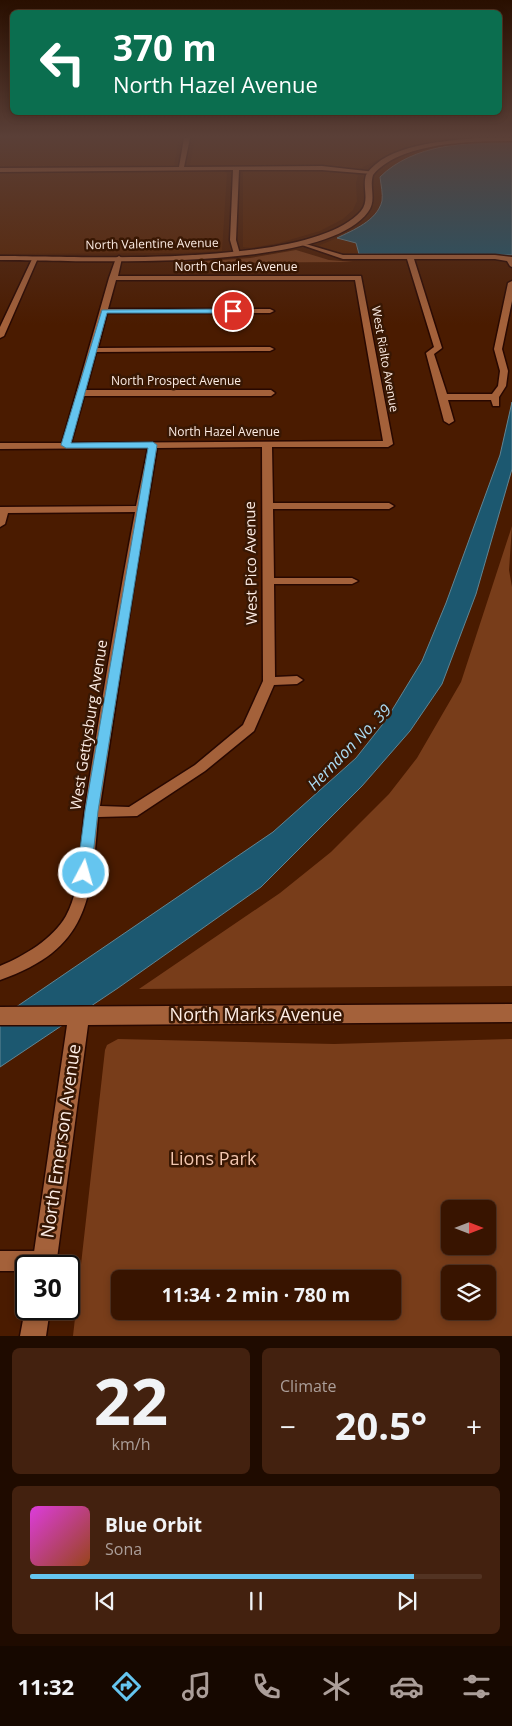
<!DOCTYPE html>
<meta charset="utf-8">
<style>
body{margin:0;font-family:"Open Sans",sans-serif;background:#43210f;color:#f1f3f6;height:100vh;display:flex;flex-direction:column;font-size:19px;white-space:nowrap}
*{box-sizing:border-box;margin:0}
p{font-size:16px;color:#ab9e99}
.icon{flex:none;width:28px;height:28px;fill:none;stroke:currentColor;stroke-width:2;stroke-linecap:round;stroke-linejoin:round}
.map{position:relative;height:1336px;overflow:hidden}
.sheet{display:flex;flex-direction:column;gap:12px;padding:12px;background:#1f0b00;flex:1}
.sheet>*{flex:none}
.hud{position:absolute;left:10px;top:10px;width:492px;height:105px;border-radius:8px;box-shadow:0 2px 8px #0003,0 0 0 1px #523322;background:#0b6e4f;color:#fff;overflow:hidden}
.needle{width:32px;rotate:90deg}
.buttons{position:absolute;left:441px;top:1200px;display:grid;gap:10px}
.buttons a{display:grid;place-items:center;width:55px;height:55px;border-radius:8px;background:#381400;box-shadow:0 2px 8px #0003,0 0 0 1px #523322;font-size:25px}
.speed{position:absolute;left:15px;top:1255px;display:flex;gap:10px;font-size:25px;font-weight:700;text-align:center}
.speed>*{display:grid;place-content:center;width:65px;height:65px;border-radius:50%;background:#381400;box-shadow:0 2px 8px #0003,0 0 0 1px #523322;line-height:1}
.speed .limit{border:2px solid #111;border-radius:8px;background:#fff;color:#111}
.pin{position:absolute;display:grid;place-items:center;width:42px;height:42px;color:#fff;margin:-21px;border:2px solid #fff;border-radius:50%;box-shadow:0 1px 5px #0007}
.me{position:absolute;width:55px;margin:-28px;rotate:6deg;stroke-linejoin:round;filter:drop-shadow(0 0 4px #0008)}
.turn{display:flex;align-items:center;gap:18px;height:105px;padding:0 20px;font-size:22px}
.turn .icon{width:65px;height:65px;stroke-width:2.5}
.turn b{display:block;font-size:35px;line-height:42px}
.big{font-size:38px;font-weight:700;line-height:1.1}
.sheet .card{flex:1;display:flex;flex-direction:column;justify-content:center;gap:8px;min-width:0;padding:0 18px;border-radius:8px;background:#43210f}
.sheet .dial{align-items:center;gap:0}
.dial b{font-size:65px;line-height:1}
.song{display:flex;align-items:center;gap:15px}
.cover{width:60px;height:60px;border-radius:8px;background:linear-gradient(135deg,hsl(300 70% 55%),hsl(20 70% 35%))}
.played{height:5px;border-radius:2px;background:linear-gradient(90deg,#65c5ef 85%,#523322 85%)}
.keys{display:flex;justify-content:space-around;direction:ltr}
.heat{display:flex;justify-content:space-between;align-items:center;font-size:28px;direction:ltr}
.sheet .tiles{flex:1;display:grid;gap:12px;grid-template-columns:1fr 1fr}
.card:last-child{grid-column:span 2}
.trip{position:absolute;left:111px;top:1270px;width:290px;height:50px;border-radius:8px;background:#381400;box-shadow:0 2px 8px #0003,0 0 0 1px #523322;font-weight:700;line-height:50px;text-align:center}
.menu{display:flex;height:80px;justify-content:space-around;align-items:center;background:#160800;color:#ab9e99}
.menu .icon{width:35px;height:35px}
.menu .active{color:#65c5ef}
.menu b{font-size:22px;color:#f1f3f6}
.map>svg:first-child{display:block}
.built{fill:#572200}
.green{fill:#783d1a;fill-rule:evenodd}
.water{fill:#1c5870;stroke:#608593}
.lines{fill:none;stroke-linecap:round;stroke-linejoin:round}
.street-casing{stroke:#280800;stroke-width:3}
.secondary-casing{stroke:#280800;stroke-width:3}
.street{fill:#a4613a;fill-rule:evenodd}
.secondary{fill:#a4613a;fill-rule:evenodd}
.route{fill:#65c5ef;stroke:#42809b}
.labels{text-anchor:middle;stroke-width:5;stroke-linejoin:round;paint-order:stroke}
.far-street-label{font-size:12px;fill:#fdede5;stroke:#381703}
.street-label{font-size:15px;fill:#fdede5;stroke:#381703}
.water-label{font-size:16px;font-style:italic;fill:#aadaf2;stroke:#381703}
.near-street-label{font-size:18px;fill:#fdede5;stroke:#381703}
.near-park-label{font-size:18px;fill:#f3c6af;stroke:#381703}
</style>
<div class="map">
<svg width="512" height="1336" viewBox="0 0 512 1336">
<rect width="100%" height="100%" fill="#4a1b00"/>
<path class="built" d="M0,138H179L174,166L169,167L0,168Z
M195,138H475L440,140L398,150L359,169L322,166H192L190,165Z
M223,171L227,173L222,251L178,253L0,254V172Z
M246,171L327,172L355,174L358,175L356,183L357,201L353,210L343,219L320,231L279,243L250,248L243,247V172Z
M337,238L356,243L359,254L339,253L318,246Z"/>
<path class="green" d="M296,250L329,260L353,262L183,263L250,258Z
M512,526L509,570L512,587V986L139,989L280,893L331,852L389,794L417,758L461,682Z
M118,1039L334,1044L512,1039V1336H73L105,1050L107,1045ZM450,1209H488V1246H450ZM450,1274H488V1311H450ZM120,1279H392V1311H120Z"/>
<path class="water" d="M512,142V255L359,254L356,243L337,238C353,230 377,221 382,201C383,194 381,185 380,177C413,144 467,142 512,142Z
M512,402V469L476,594L442,684L410,731L362,786L261,887L118,988L0,1067V1018L273,832L356,758L386,720L422,661L446,603L500,455Z"/>
<g class="lines">
<defs>
<path id="street" d="M184,138H190L184,167L322,166L375,172L372,174L322,170H239L236,240L240,254L237,256L234,254L230,240L233,170L0,172V168L179,167Z
M299,242L343,255H495L512,257V267L510,266L507,261L495,259H414L442,348L434,354L447,394H492L498,386L500,371L494,349L508,283L512,281V301L502,349L508,371L506,386L499,397V406H493L491,400H448L454,421L449,424L444,421L426,353L434,347L407,259H343L299,244Z
M119,256L122,258L118,276H361L393,444L388,447H272L273,503H389L394,506L389,509H273L274,578H352L358,581L352,584H274L275,677L297,676L303,680L297,684L274,685L254,731L205,771L137,816L98,817C91,900 89,949 0,980V966C24,956 53,939 66,916C84,882 80,837 86,801C101,704 117,608 135,512L8,513L5,524L0,527V507L136,506L148,448L0,449V443H62L109,278L116,258ZM116,280H355L383,441L71,443L84,396H271L275,393L271,390H86L96,352L270,351L274,349L270,347L98,348L107,313H270L274,311L270,309H108ZM262,447L263,681L243,725L195,765L129,807L100,806L135,578L157,448Z
M33,257L38,258L4,336L0,338V327Z
M0,1251H44L51,1254L54,1261L52,1266H26V1271H0Z"/>
<path id="secondary" d="M478,138H512V141C473,141 400,142 373,175C369,188 377,200 368,212C324,274 74,260 0,260V256C76,256 311,269 361,211C370,200 362,188 366,175C386,144 445,141 478,138Z
M512,1004V1022L88,1025L56,1266H32L67,1025H0V1007Z
M26,1304V1309H50L46,1336H20Z"/>
</defs>
<use href="#street" class="street-casing"/>
<use href="#secondary" class="secondary-casing"/>
<use href="#street" class="street"/>
<use href="#secondary" class="secondary"/>
</g>
<linearGradient id="sky" x2="0" y2="1"><stop stop-color="#290f00"/><stop offset="0.42" stop-color="#5a3f37"/><stop offset="1" stop-color="#5a3f37" stop-opacity="0"/></linearGradient>
<rect width="512" height="325" fill="url(#sky)"/>
<path class="route" d="M233,309L235,310V313H107L71,443L153,442L157,445L98,811L91,873L89,877L84,879L79,877L77,873L85,811L148,448H66L61,445L102,310Z"/>
<g class="labels">
<g class="far-street-label">
<text transform="translate(152 244) rotate(-1)" y="4">North Valentine Avenue</text>
<text x="236" y="271">North Charles Avenue</text>
<text transform="translate(385 359) rotate(80)" y="4">West Rialto Avenue</text>
<text x="176" y="385">North Prospect Avenue</text>
<text x="224" y="436">North Hazel Avenue</text>
</g>
<g class="street-label">
<text transform="translate(251 563) rotate(-91)" y="5">West Pico Avenue</text>
<text transform="translate(89 725) rotate(-81)" y="5">West Gettysburg Avenue</text>
</g>
<g class="water-label">
<text transform="translate(349 747) rotate(-46)" y="6">Herndon No. 39</text>
</g>
<g class="near-street-label">
<text x="256" y="1021">North Marks Avenue</text>
<text transform="translate(61 1141) rotate(-82)" y="6">North Emerson Avenue</text>
</g>
<g class="near-park-label">
<text x="213" y="1165">Lions Park</text>
</g>
</g>
</svg>
<div class="buttons">
<a><svg class="needle" viewBox="-14 -14 28 28"><path d="M0-13l5 13h-10z" fill="#e53935"/><path d="M0 13l5-13h-10z" fill="#ab9e99"/></svg></a>
<a><svg class="icon" aria-label="layers" viewBox="0 0 24 24"><path d="M12 4l9 5-9 5-9-5zM3 14l9 5 9-5"/></svg></a>
</div>
<div class="speed"><div class="limit">30</div></div>
<div class="pin" style="left:233px;top:311px;background:#d93025"><svg class="icon" aria-label="arrive" viewBox="0 0 24 24"><path d="M6 21V4h12l-3 4 3 4H6"/></svg></div>
<svg class="me" style="left:84px;top:873px" viewBox="-20 -20 40 40"><circle r="17" fill="#65c5ef" stroke="#fff" stroke-width="3"/><path d="M0-11L8 9 0 5-8 9z" fill="#fff"/></svg>
<div class="trip">11:34 · 2 min · 780 m</div>
<div class="hud">
<div class="turn"><svg class="icon" aria-label="left" viewBox="0 0 24 24"><path d="M17 20v-9H6M10 6l-5 5 5 5"/></svg><div><b>370 m</b>North Hazel Avenue</div></div>
</div>
</div>
<section class="sheet">
<div class="tiles">
<div class="card dial"><b>22</b><p>km/h</p></div>
<div class="card"><p>Climate</p>
<div class="heat"><a>−</a><b class="big">20.5°</b><a>+</a></div>
</div>
<div class="card">
<div class="song"><i class="cover"></i><div><b>Blue Orbit</b><p>Sona</p></div></div>
<div class="played"></div>
<div class="keys"><svg class="icon" aria-label="previous" viewBox="0 0 24 24"><path d="M18 5L8 12l10 7zM5 5v14"/></svg><svg class="icon" aria-label="pause" viewBox="0 0 24 24"><path d="M8 5v14M16 5v14"/></svg><svg class="icon" aria-label="next" viewBox="0 0 24 24"><path d="M6 5l10 7-10 7zM19 5v14"/></svg></div>
</div>
</div>
</section>
<nav class="menu">
<b>11:32</b>
<svg class="icon active" aria-label="directions" viewBox="0 0 24 24"><path d="M12 3l9 9-9 9-9-9zM9 14v-3h6M13 9l2 2-2 2"/></svg>
<svg class="icon" aria-label="music" viewBox="0 0 24 24"><path d="M9 18V5l10-2v13"/><circle cx="6" cy="18" r="3"/><circle cx="16" cy="16" r="3"/></svg>
<svg class="icon" aria-label="phone" viewBox="0 0 24 24"><path d="M5 4h4l2 5-3 2q2 4 5 5l2-3 5 2v4C11 20 4 13 5 4z"/></svg>
<svg class="icon" aria-label="climate" viewBox="0 0 24 24"><path d="M12 3v18M4 7l16 10M4 17L20 7"/></svg>
<svg class="icon" aria-label="car" viewBox="0 0 24 24"><path d="M5 17H2v-5l4-1 3-4h7l3 4 3 1v5h-3M9 17h6M6 11h13"/><circle cx="7" cy="17" r="2"/><circle cx="17" cy="17" r="2"/></svg>
<svg class="icon" aria-label="filters" viewBox="0 0 24 24"><path d="M4 7h16M4 17h16"/><circle cx="9" cy="7" r="2"/><circle cx="15" cy="17" r="2"/></svg>
</nav>
